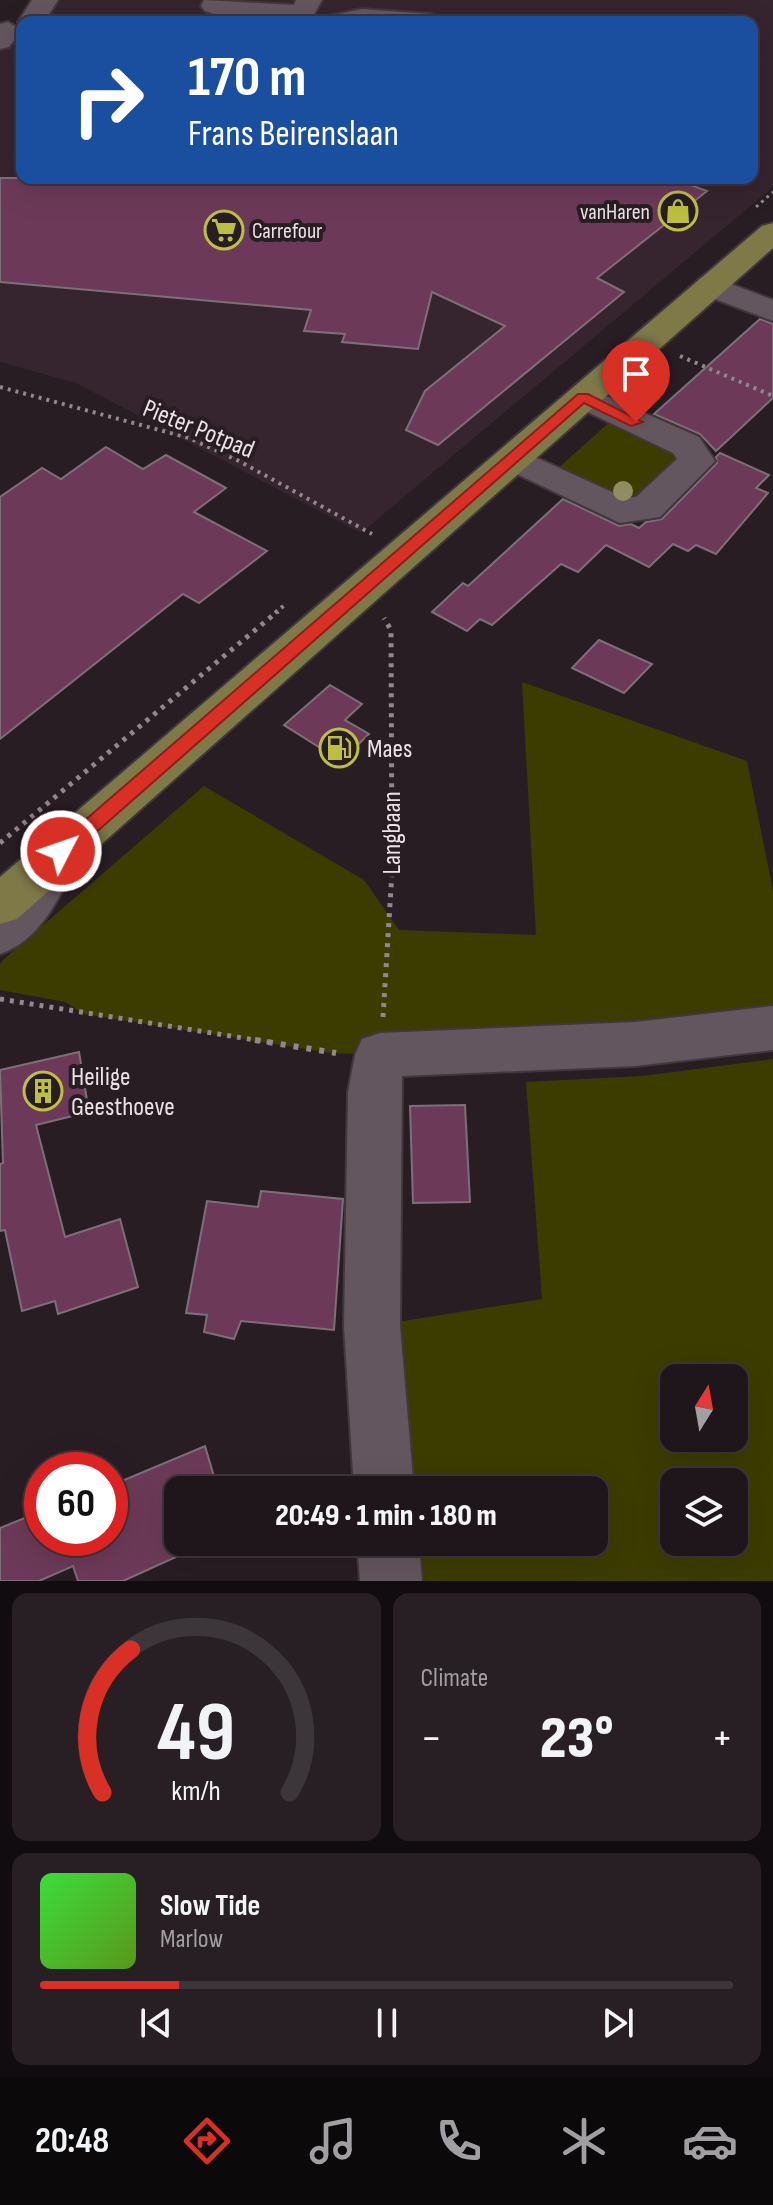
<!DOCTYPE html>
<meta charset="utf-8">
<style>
body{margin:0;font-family:"Sofia Sans Condensed",sans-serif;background:#271f24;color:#f1f3f6;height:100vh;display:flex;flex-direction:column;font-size:30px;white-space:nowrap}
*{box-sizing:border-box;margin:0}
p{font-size:26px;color:#a19fa3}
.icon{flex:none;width:44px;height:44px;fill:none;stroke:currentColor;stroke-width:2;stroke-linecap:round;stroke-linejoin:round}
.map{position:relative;height:1581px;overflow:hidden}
.details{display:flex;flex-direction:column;gap:12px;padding:12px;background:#110c0f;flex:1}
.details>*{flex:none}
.guide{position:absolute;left:16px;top:16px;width:742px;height:168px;border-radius:16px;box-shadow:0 8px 32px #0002,0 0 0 2px #3c353a;background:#1a4fa0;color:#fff;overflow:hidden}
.needle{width:52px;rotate:11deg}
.buttons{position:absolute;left:660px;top:1364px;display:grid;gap:16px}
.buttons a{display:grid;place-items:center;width:88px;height:88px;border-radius:16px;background:#1f161b;box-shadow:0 8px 32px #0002,0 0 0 2px #3c353a;font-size:40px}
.speed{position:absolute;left:24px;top:1452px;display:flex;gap:16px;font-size:40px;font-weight:700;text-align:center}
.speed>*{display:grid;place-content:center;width:104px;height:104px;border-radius:50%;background:#1f161b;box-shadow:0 8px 32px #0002,0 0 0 2px #3c353a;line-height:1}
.speed .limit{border:12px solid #d22;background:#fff;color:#111}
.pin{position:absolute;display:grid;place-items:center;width:68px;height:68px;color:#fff;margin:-82px -34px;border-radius:50% 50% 50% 0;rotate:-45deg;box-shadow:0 0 8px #0007}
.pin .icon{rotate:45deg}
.me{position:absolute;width:88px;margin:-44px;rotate:49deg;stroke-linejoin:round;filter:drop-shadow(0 0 6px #0008)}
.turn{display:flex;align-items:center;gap:28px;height:168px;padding:0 40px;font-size:36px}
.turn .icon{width:104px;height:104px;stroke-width:2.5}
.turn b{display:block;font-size:56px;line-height:68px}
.big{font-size:60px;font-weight:800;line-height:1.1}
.details .card{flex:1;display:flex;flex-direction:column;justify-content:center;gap:12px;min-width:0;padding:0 28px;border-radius:16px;background:#271f24}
.details .dial{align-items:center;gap:0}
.dial svg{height:208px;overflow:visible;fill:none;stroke:#3c353a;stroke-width:7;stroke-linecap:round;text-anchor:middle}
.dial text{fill:#f1f3f6;stroke:none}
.song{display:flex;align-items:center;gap:24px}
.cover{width:96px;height:96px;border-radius:12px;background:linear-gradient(135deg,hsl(120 70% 55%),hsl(90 70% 35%))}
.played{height:8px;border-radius:4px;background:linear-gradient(90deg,#d93025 20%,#3c353a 20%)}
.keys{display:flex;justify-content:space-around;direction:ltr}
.heat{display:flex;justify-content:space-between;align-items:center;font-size:44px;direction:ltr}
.details .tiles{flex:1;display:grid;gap:12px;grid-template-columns:1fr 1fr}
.card:last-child{grid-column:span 2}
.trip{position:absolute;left:164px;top:1476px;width:444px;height:80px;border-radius:16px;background:#1f161b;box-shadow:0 8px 32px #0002,0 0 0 2px #3c353a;font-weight:800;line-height:80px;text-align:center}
.dock{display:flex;height:128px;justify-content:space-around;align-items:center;background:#0c090b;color:#a19fa3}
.dock .icon{width:56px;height:56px}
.dock .active{color:#d93025}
.dock b{font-size:36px;color:#f1f3f6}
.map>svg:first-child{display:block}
.built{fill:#36242e;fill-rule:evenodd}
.green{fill:#3c3c00;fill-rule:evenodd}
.building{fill:#6c3a58;stroke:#7d6f77;stroke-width:2}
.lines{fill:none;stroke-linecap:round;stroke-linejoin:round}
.minor-casing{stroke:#42373d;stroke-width:4}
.major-casing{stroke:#42373d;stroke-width:4}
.path-far3{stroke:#91878d;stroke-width:3;stroke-dasharray:3 4;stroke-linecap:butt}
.path-far2{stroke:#91878d;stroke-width:4;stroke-dasharray:3 5;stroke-linecap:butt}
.path-far1{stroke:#91878d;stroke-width:5;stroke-dasharray:4 6;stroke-linecap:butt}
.path{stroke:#91878d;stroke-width:6;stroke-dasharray:5 8;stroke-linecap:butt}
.minor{fill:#64565e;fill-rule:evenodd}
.major{fill:#7e7947;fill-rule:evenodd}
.tree{fill:#918d60}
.route{fill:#d93025;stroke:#8d1f18;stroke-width:2}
.labels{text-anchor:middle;stroke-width:8;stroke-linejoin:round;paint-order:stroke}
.far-poi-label{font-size:22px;fill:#ebe2e7;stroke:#291d24;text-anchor:end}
.street-label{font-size:26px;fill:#ebe2e7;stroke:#291d24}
.poi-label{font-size:26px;fill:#ebe2e7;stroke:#291d24;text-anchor:start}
</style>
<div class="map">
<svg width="773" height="1581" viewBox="0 0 773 1581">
<rect width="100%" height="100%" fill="#291d24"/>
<path class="built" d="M32,0H773V187L361,533L76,383L0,362V24L15,25ZM22,22H752V178H22Z"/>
<path class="green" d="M614,418L684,456L637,503L554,472Z
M522,682L747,761L773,891V1028L380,1055L332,1053L84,1014L65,1002L0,990V964L4,959L204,786L364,880L399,930L536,935Z
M773,1059V1581H391L388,1542H594V1490H384L372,1326L542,1299L526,1082L642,1076ZM674,1378H734V1438H674ZM674,1482H734V1542H674Z"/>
<path class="building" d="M0,178H672L707,191L597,278L624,292L438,445L406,430L425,391L505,326L432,292L418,349L342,342L345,334L304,331L311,310L0,282Z
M760,319L773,324V398L716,451L700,434L654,414Z
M106,447L143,469L166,455L226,488L194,512L267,551L199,603L183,594L0,739V497L42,468L61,479Z
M720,453L769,475L756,488L768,493L716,554L696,545L688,551L673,544L649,567L606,545L578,572L561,564L492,625L480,619L467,631L432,612L463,583L468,586L563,499L619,526L631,524L639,528L646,522L662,519L717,463L716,457Z
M599,640L652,664L624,693L572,668Z
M330,685L362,704L345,720L369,734L341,761L284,725Z
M79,1052L89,1112L36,1125L65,1237L120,1219L138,1287L58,1314L55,1301L22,1311L5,1230L0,1231V1164L3,1163L0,1070Z
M465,1105L470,1202L413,1203L410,1106Z
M261,1191L343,1199L334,1330L241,1321L234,1339L204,1332L207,1315L186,1313L207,1201L258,1207Z
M205,1446L218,1490H178V1542H209L123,1581H78L73,1566L39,1581H0V1528L42,1511V1538H110V1486Z"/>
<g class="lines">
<defs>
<path id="minor" d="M32,0H58L44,22H22V27L18,22Z
M204,0L294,5L296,0H322L312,18L303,21L214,14L205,11L201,6Z
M362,9L431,14L444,22H320L324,17Z
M8,22L21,30L9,47L0,49V24Z
M710,276L773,300V321L699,293L694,286L699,279Z
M583,386L699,437L715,461L660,517L620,523L500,466L495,458L500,450L513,447L625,498L636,497L677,459L673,453L571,404L566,397L571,390Z
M50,852L66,858L73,871C55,905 38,941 0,954V905L10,896L34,858Z
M773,1006V1050L635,1066L402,1076L400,1326L414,1490H354L344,1326L348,1092L355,1055L362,1039L380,1033L635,1022Z
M357,1542H419L422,1581H360Z"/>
<path id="major" d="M773,223V248L17,919L0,924V877L762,226Z"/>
</defs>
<use href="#minor" class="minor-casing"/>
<use href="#major" class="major-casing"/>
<path class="path-far3" d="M756,207L773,192"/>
<path class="path-far2" d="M680,356L773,396
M0,387L189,438L239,461L372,534
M275,613L287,603"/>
<path class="path-far1" d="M0,843L278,611
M0,999L268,1042
M383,1017L392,872L391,630L384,618"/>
<path class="path" d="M255,1040L336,1053"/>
<use href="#minor" class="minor"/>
<use href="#major" class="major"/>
</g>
<circle class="tree" cx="623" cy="491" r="10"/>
<path class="route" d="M578,394H588L643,422L631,426L584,403L68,857H55V846Z"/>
<defs>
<symbol id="shop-ring" viewBox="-11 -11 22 22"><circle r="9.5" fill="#291d24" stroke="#bdbf43" stroke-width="1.5"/><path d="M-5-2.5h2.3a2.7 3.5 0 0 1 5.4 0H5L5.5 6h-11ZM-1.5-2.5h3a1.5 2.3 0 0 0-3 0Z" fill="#bdbf43"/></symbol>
<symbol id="supermarket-ring" viewBox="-11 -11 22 22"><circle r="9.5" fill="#291d24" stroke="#bdbf43" stroke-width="1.5"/><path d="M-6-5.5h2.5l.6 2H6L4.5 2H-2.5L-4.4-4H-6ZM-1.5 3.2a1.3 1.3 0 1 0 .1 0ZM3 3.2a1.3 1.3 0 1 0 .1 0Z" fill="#bdbf43"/></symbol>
<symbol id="fuel-ring" viewBox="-11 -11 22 22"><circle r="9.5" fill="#291d24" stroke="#bdbf43" stroke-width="1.5"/><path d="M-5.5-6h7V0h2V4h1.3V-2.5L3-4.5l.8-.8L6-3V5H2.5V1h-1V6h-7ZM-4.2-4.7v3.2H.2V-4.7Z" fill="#bdbf43"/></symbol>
<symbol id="building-ring" viewBox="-11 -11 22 22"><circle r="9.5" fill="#291d24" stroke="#bdbf43" stroke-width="1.5"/><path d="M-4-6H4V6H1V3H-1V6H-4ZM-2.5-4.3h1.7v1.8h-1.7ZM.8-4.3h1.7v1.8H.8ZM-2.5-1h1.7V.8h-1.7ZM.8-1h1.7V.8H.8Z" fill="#bdbf43"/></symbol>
</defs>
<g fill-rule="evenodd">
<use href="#shop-ring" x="656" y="189" width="44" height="44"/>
<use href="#supermarket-ring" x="202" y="208" width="44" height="44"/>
<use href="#fuel-ring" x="317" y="726" width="44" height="44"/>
<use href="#building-ring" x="21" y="1069" width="44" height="44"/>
</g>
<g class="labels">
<g class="far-poi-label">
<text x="650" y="219">vanHaren</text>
<text x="252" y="238" text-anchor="start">Carrefour</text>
</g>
<g class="street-label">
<text transform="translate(199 428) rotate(22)" y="9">Pieter Potpad</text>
<text transform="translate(391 833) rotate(-90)" y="9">Langbaan</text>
</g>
<g class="poi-label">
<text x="367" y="757">Maes</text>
<text x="71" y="1085">Heilige<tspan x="71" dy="30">Geesthoeve</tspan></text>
</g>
</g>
</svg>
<div class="buttons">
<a><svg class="needle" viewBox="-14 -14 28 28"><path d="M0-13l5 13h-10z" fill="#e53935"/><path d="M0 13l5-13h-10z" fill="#a19fa3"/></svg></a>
<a><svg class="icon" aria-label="layers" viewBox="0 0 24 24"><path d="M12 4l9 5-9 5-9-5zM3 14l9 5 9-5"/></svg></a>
</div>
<div class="speed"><div class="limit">60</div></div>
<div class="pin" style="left:636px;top:422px;background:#d93025"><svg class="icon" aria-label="arrive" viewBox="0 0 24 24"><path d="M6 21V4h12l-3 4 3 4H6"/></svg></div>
<svg class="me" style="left:61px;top:851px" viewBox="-20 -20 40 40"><circle r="17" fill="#d93025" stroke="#fff" stroke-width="3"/><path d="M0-11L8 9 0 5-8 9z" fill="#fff"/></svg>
<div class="trip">20:49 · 1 min · 180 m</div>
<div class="guide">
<div class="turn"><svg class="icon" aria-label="right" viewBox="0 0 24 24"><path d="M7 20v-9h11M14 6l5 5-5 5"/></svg><div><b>170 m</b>Frans Beirenslaan</div></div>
</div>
</div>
<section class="details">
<div class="tiles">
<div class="card dial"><svg viewBox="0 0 100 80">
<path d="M14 69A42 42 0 1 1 86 69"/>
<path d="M14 69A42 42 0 0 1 25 14" stroke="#d93025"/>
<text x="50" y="56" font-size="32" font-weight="700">49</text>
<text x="50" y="72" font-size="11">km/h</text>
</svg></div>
<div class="card"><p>Climate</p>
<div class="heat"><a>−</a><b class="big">23°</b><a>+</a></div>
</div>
<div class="card">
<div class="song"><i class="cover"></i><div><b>Slow Tide</b><p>Marlow</p></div></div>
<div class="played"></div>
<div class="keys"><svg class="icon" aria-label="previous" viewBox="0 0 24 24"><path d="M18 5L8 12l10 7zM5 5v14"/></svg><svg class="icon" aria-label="pause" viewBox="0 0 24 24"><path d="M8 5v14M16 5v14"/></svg><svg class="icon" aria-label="next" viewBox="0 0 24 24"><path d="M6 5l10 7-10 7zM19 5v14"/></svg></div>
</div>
</div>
</section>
<nav class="dock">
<b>20:48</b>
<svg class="icon active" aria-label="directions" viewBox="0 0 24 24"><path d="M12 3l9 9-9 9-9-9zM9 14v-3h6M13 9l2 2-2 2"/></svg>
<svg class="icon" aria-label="music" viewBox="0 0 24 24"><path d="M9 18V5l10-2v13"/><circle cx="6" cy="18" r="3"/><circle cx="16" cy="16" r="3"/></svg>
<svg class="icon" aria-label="phone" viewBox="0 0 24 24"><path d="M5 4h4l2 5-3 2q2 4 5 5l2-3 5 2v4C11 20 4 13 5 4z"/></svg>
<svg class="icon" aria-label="climate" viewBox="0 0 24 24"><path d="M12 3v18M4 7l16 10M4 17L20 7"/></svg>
<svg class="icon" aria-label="car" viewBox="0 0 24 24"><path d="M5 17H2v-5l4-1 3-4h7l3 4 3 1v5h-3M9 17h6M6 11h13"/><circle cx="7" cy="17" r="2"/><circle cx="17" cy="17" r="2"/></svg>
</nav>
